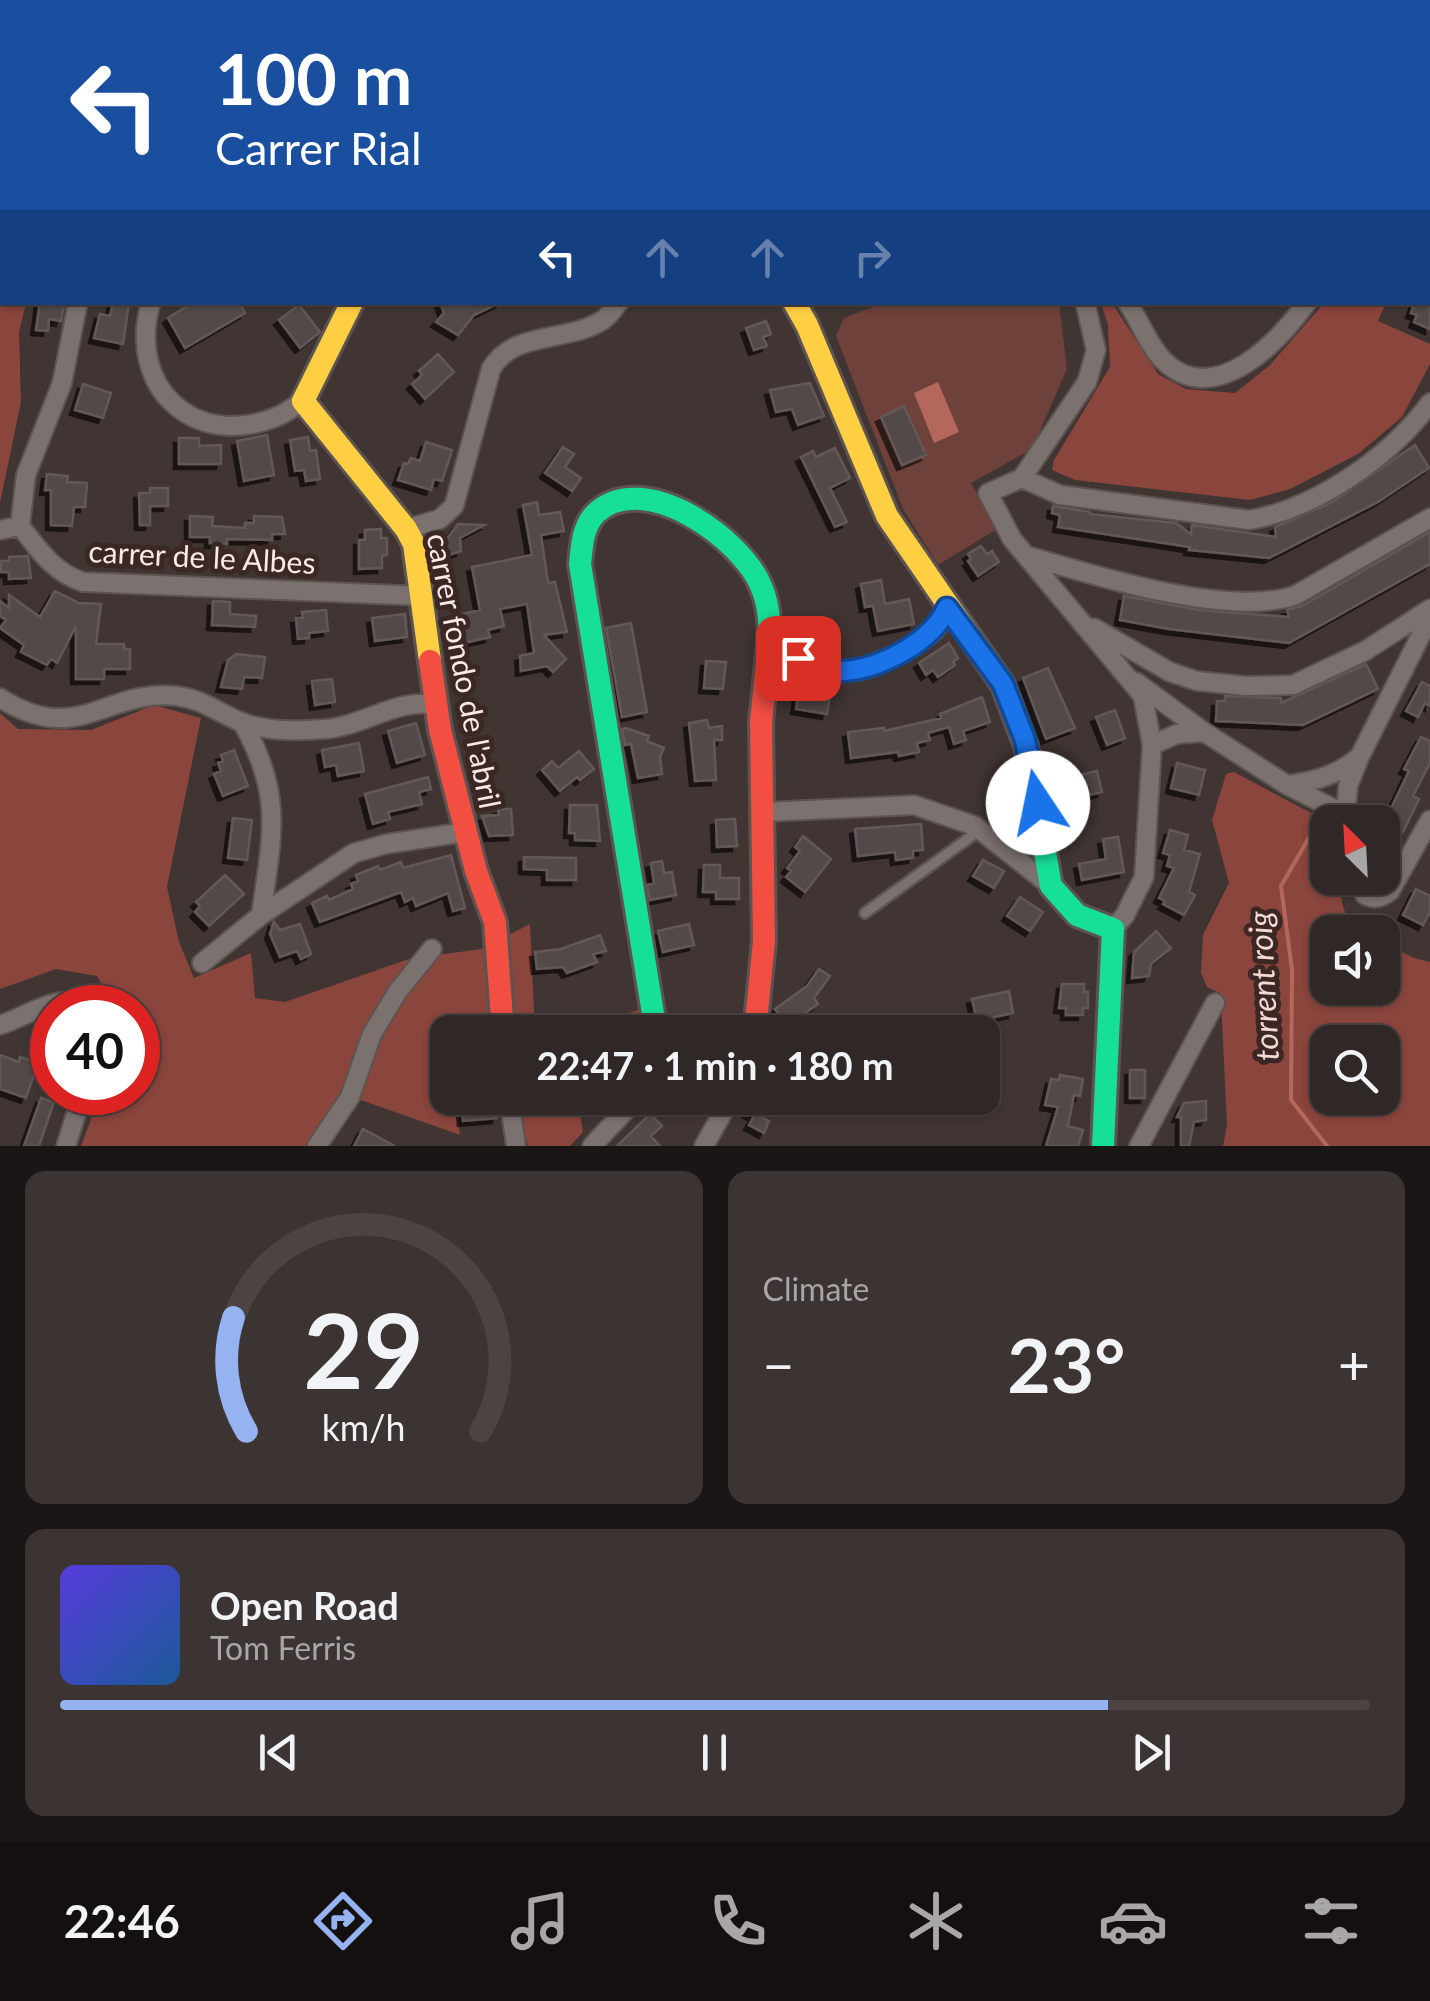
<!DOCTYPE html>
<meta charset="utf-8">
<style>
body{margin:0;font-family:Lato,sans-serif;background:#3c3432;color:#f1f3f6;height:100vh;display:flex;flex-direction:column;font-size:38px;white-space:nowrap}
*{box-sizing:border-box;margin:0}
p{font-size:32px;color:#a8a6a7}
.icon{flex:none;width:55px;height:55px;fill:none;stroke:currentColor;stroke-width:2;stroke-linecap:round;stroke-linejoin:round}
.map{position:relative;height:1146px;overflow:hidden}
.panel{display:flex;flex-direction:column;gap:25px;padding:25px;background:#1a1615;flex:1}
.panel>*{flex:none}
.guide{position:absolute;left:0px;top:0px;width:1430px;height:305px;box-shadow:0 2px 8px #0004,0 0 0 2px #4b4443;background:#1a4fa0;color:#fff;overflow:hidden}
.needle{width:65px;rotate:336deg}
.tools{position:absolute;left:1310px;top:805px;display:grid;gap:20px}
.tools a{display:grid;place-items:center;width:90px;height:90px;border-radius:20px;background:#302826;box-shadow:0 2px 8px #0004,0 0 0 2px #4b4443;font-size:50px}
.speed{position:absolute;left:30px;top:985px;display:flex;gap:20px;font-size:50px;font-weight:700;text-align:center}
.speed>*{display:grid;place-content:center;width:130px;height:130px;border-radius:50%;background:#302826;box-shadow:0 2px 8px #0004,0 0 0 2px #4b4443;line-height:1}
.speed .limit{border:15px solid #d22;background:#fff;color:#111}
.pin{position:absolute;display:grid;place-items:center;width:85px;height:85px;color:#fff;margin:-42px;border-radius:20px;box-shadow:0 5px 15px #0006}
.me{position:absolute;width:110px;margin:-55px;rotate:349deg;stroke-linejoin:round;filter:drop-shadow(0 0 8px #0008)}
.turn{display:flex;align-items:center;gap:35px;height:210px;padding:0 50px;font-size:45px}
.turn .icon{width:130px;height:130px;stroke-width:2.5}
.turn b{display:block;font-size:70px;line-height:85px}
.lanes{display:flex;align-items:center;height:95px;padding:0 50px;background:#0003;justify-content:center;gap:50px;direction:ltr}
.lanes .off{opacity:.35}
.big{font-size:75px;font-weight:700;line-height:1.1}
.panel .card{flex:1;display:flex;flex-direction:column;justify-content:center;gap:15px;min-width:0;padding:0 35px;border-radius:20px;background:#3c3432}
.panel .dial{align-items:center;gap:0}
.dial svg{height:260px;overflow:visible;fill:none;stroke:#4b4443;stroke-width:7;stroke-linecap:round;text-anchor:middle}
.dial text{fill:#f1f3f6;stroke:none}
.song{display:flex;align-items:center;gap:30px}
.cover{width:120px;height:120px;border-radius:15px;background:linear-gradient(135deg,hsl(250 70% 55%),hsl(210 70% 35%))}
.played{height:10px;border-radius:5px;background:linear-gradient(90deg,#95b2f1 80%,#4b4443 80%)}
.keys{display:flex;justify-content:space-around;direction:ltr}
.heat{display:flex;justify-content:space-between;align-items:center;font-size:55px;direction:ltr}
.panel .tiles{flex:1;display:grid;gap:25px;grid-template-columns:1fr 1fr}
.card:last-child{grid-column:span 2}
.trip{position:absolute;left:430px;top:1015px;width:570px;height:100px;border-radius:20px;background:#302826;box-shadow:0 2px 8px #0004,0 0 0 2px #4b4443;font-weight:700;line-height:100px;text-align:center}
.menu{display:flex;height:160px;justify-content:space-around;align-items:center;background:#13100f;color:#a8a6a7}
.menu .icon{width:70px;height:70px}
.menu .active{color:#95b2f1}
.menu b{font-size:45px;color:#f1f3f6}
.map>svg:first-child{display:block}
.green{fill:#6e413a}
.forest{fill:#8a453d;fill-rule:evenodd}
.water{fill:#b4685d}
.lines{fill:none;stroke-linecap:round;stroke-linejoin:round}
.stream{stroke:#b4685d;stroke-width:4}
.building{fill:#534948;stroke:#635957;stroke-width:2.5;filter:url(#shadow)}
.lane-casing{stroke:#5d5351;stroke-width:14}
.street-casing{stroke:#5d5351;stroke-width:22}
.fast-casing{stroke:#5d5351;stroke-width:28}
.slow-casing{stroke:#5d5351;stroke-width:28}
.jam-casing{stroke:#5d5351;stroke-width:28}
.lane{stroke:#7b716f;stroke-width:9}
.street{stroke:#7b716f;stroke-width:18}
.fast{stroke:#16e098;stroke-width:22}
.slow{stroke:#ffcf43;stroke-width:22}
.jam{stroke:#f24e42;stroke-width:22}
.route-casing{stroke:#114b97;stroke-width:25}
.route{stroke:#1a73e8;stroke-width:18}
.labels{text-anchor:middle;stroke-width:10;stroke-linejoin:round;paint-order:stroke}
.street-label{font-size:30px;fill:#f9eae8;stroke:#3b2723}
.water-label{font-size:32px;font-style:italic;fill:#f2dad5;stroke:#3b2723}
</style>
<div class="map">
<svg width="1430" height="1146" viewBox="0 0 1430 1146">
<defs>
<filter id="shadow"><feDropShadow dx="-5" dy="5" stdDeviation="0" flood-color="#0009"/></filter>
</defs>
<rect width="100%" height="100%" fill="#403533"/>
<path class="green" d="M883,303H1059L1067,369L1032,449L971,483L997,529L938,565L903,509L836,336L844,318Z"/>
<path class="forest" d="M0,0L346,2H2V302L26,303L19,332L21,402L0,503Z
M1101,303H1112L1158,374L1186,389L1235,393L1270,365L1324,303H1386L1378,321L1430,344V364L1402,417L1358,454L1290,489L1250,500L1075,480L1052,470L1054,460L1110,367L1108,325Z
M154,705L201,718L167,887L179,942L194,978L251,953L255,998L285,1002L409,959L481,949L530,924L535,1032H448V1098H455L460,1135L341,1093L310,1146H81L101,1093L138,1092V1008L114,1007L97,976L56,969L0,989V713L18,729L91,730Z
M1234,772L1328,822V878H1341C1340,902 1342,918 1363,932H1328V988H1382L1383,942L1414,958L1430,962V1146H1223L1227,1125L1221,999L1220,993L1207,987L1201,973L1203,935L1229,883L1212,820L1226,774ZM1328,1042H1382V1098H1328Z
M641,1009L643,1032H567Z
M515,1098H577L583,1132L570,1146H528Z"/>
<path class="water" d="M938,382L959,432L934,443L914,393Z"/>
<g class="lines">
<path class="stream" d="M1318,822L1281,886L1292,970L1291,1100L1327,1146"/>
</g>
<path class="building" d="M40,302L64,305L61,321L49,319L48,331L36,330Z
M113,302H129L123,344L94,338L100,314L110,316Z
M194,302H239L245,313L185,348L168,318Z
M440,302H501L474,315L458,335L436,322L444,313Z
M1415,302H1430V329L1414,322L1417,315L1411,313Z
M299,305L320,332L300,348L279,320Z
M766,321L771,334L763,337L767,346L754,350L746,328Z
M438,354L454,372L425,399L412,384L422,375L419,371Z
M810,383L824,416L798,425L792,409L776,412L770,390Z
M83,384L111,393L103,418L75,410Z
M904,406L926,455L902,465L881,417Z
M267,435L274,475L244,481L237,441Z
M308,437L310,451L316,450L320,479L306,481L304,470L295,471L290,440Z
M179,438H199V446L221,445V464H179Z
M426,442L452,450L442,481L434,479L431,490L398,480L404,463L408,464L411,458L420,461Z
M1415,445L1429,468L1378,502L1269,558L1189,550L1190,547L1058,527L1060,515L1052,513L1053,506L1090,512V514L1176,523L1191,534L1192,525L1276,537L1275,527L1331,503Z
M563,447L574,454L565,467L581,478L572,491L545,473Z
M835,448L850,478L830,488L847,522L835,527L801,457L813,451L816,457Z
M47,474L68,476L67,482L87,483L85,507H74L72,526L51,525V490H45Z
M150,488H168V506H150V525H140L139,493H150Z
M537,502L539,515L560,512L564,531L541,535L548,583L555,582L567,632L544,635L566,659L553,672L547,666L521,671L520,656L534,653L527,604L500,609L504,626L488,630L490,637L464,643L458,615L480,610L472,567L532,555L523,505Z
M190,516L213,517L212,526L245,528V523H254V516L282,517L285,534H272V540L227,539V544L210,543V537H190Z
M458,524L484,525L460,538L461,551L446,556L437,552Z
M381,529V538H387V555L382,556V568L359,569V540H365V530Z
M1430,532V564L1289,643L1169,629L1120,620L1124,596L1199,610L1289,617L1287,610L1302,606Z
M981,546L987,554L992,551L999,562L978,576L968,561L971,559L968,554Z
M28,556L31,578L9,579V572H1V561H9V557Z
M881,580L885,604L909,599L914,624L878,631L873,606L865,607L861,584Z
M55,591L79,603L101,604L96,644H124V649H130V669H104V679H76V626L57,663L51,659L47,665L21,652L24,645L0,628L6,620L0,616V601L9,608V595L40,617Z
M213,601L230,602V614L256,616L255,627L212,625Z
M326,610L328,631L309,633V638L298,639L296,618H303L302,612Z
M405,614L407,637L375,641L372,618Z
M631,623L647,712L622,717L606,628Z
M949,643L958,658L953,662L955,665L938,677L933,670L926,675L919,663Z
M236,654L265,657L262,678L244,677L242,689L221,687L228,660Z
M706,661L726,662L723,689L704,688Z
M1366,664L1378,689L1303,725L1216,721L1217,701H1225V696L1281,698V703Z
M1048,668L1075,728L1046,739L1023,678Z
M332,679L335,702L315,705L312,681Z
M800,682L831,688L827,714L796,709Z
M1422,682L1430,686V706L1425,703L1418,717L1406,711Z
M982,697L990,722L963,731L966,740L954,744L949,727L928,733L930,740L917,743L919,752L899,756L898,752L851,758L848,732L884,728V731L941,718L940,714Z
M1115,710L1125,738L1107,745L1096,717Z
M707,720L709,728L722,726V740H714L716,780L695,781L689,723Z
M416,723L425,755L397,763L388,731Z
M626,728L649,736L647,741L664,748L660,757L662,774L638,778L631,744L625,745L622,729Z
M1421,737L1430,741V763L1413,796L1419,799L1403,832L1384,823L1409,771L1404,769Z
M359,743L364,771L338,776L336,765L325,767L322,750Z
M234,750L248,786L223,796L214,774L221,771L218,763L223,761L221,755Z
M579,751L594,769L580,780L577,777L560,791L542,770L552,761L558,768Z
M1177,763L1205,770L1199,795L1171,788Z
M1097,771L1102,792L1077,798L1080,811L1058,816L1049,776L1069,772L1070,777Z
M428,777L431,789L419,792L422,804L388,812L390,819L373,824L365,794Z
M570,805H597L600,841L575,840V833H569Z
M498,809H511L513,835L489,836L482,816L499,815Z
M233,818L252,820L247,860L228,858Z
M735,819L737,846L717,847L716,820Z
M921,824L923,850L913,851V858L896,860L895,852L858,856L855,829Z
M1170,830L1188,835L1184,850L1200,854L1189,892L1195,895L1184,915L1163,904L1165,901L1159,898L1174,868L1167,866L1170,855L1163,853Z
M803,836L831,859L805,892L786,877L791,871L787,868L800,851L795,847Z
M1118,837L1124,872L1082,880L1079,864L1106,859L1103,839Z
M451,855L465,908L453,911L448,893L416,906L413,898L405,902L401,892L320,922L312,903L327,896L329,900L353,889L351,884L358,881L356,875L378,866L380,870L401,862L403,868Z
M524,857L576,858V880H547V870L524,869Z
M983,860L1004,871L994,888L973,876Z
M662,861L664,873L672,872L676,895L650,900L647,885L654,883L651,863Z
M704,865H720V878H739V899H716V892H703Z
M225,875L244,894L209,926L195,912L200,906L196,902Z
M1416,889L1430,896V912L1423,925L1403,915Z
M1020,897L1043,912L1030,931L1007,916Z
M274,922L280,930L300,924L311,954L301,959L297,951L280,957L270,934Z
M689,924L694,945L663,952L658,931Z
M1156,931L1171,948L1151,964L1149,976L1132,978L1134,952Z
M600,935L606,951L593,954L597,962L567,973L563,967L537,969L535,952L561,949Z
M819,969L830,976L814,998L818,1004L787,1026L775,1009L807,986Z
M1062,984H1084V992H1088V1008H1083V1015H1066V1008H1059Z
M1009,991L1013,1013L977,1021L972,999Z
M0,1055L19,1062L20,1057L38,1063L26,1098L0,1089Z
M1130,1070H1145V1098H1130Z
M1060,1075L1083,1079L1080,1096L1074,1095L1068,1126L1083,1130L1078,1146H1046L1058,1107L1045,1105L1051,1079L1059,1080Z
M41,1098L54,1102L39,1146H24Z
M496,1098L497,1118L463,1121L461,1100Z
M754,1098H774L763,1118L769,1121L764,1133L749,1125L754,1116L747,1112Z
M1206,1101V1120L1194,1122L1189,1146H1181V1117H1177L1184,1103Z
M650,1114L662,1126L651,1136L660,1146H617Z
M363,1129L395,1146H354Z"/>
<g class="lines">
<defs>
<path id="lane" d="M865,913L980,830"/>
<path id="street" d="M359,0L360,2
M664,0V2
M858,0L864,2
M1068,0L1071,2
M589,2L590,0
M819,2L822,0
M1386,2L1390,0
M1428,143L1430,141
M151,302C126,387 194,450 276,417C285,414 295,406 303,401
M1085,302L1096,350L1087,382L1022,478L988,493L1012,539L1143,696L1152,745L1144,877L1125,915L1113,929
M1127,302C1140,321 1149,347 1165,362C1215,409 1280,341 1307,302
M1022,478L1060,495L1249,520C1316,509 1390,457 1430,403
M20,526L26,475L62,383L78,302
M406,529L440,519L454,506L491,369C513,330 568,343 603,320C609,316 614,308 619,302
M0,530L20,526C39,550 53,572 83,582L423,596
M1028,556C1095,576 1231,618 1296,595L1430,518
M1094,628L1170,672L1197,681L1246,686L1293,685L1365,651L1430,609
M767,643C786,653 820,672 842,672C868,672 918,647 936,629C942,623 944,616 947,608
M1136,682L1204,732L1287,785L1360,822
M0,698C79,748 105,688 177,696C202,699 219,713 241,722C267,732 298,731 325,729C364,726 398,697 437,705
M242,722C284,795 272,836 261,915L354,853L386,844L465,832
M1152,745L1177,734L1204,732
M1288,785C1316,781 1338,775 1360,756L1430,617
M765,812L914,805L975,826L1051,886
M1346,813L1348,786L1358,761
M1360,878L1365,895C1375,900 1382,898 1390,891L1430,820
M202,963L261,915
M0,1025C29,1016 60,990 89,1008
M509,1098L516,1146
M66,1146L83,1092
M317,1146L350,1097L372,1034L398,991L432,949
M592,1146L637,1098
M704,1146L731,1098
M1139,1146L1215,1003"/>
<path id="fast" d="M1026,746L1051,886L1077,915L1113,929L1103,1146
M656,1032L580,564C582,547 582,527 596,513C644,468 742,539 761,586C772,611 770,637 767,663"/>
<path id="slow" d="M352,302L303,401L406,529L414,544L430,661
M794,302L807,325L887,516L1003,685L1026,746"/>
<path id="jam" d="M430,661L440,730L476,871L495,922L503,1032
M755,1032L764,941L761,722L767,663"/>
</defs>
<use href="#lane" class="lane-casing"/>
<use href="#street" class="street-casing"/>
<use href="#fast" class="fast-casing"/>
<use href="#slow" class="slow-casing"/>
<use href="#jam" class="jam-casing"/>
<use href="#lane" class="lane"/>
<use href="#street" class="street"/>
<use href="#fast" class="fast"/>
<use href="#slow" class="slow"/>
<use href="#jam" class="jam"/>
</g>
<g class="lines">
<defs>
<path id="route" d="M798,658C811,662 829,672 843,671C880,669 932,642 947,608L1003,684L1025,740L1038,803"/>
</defs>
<use href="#route" class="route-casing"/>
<use href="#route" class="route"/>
</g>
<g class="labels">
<g class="street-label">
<text transform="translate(202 558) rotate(3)" y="10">carrer de le Albes</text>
<text transform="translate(463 671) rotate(79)" y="10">carrer fondo de l'abril</text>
</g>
<g class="water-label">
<text transform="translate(1264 986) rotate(-93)" y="11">torrent roig</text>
</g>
</g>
</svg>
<div class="tools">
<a><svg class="needle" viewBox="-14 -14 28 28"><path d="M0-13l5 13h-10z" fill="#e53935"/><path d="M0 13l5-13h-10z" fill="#a8a6a7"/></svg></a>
<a><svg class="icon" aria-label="sound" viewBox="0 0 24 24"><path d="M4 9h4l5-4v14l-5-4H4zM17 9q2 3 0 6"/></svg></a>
<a><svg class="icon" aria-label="search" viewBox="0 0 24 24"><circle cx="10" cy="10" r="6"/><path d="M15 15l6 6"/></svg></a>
</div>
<div class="speed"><div class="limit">40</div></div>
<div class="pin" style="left:798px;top:658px;background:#d93025"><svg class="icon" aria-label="arrive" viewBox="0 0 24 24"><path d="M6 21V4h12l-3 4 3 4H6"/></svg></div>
<svg class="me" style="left:1038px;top:803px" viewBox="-20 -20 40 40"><circle r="19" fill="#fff"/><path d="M0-13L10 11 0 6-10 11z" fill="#1a73e8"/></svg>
<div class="trip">22:47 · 1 min · 180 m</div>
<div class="guide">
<div class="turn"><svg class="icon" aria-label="left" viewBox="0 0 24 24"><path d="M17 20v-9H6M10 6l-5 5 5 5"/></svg><div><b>100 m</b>Carrer Rial</div></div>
<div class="lanes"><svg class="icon" aria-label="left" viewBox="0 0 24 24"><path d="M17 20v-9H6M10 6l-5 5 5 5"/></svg><svg class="icon off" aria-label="ahead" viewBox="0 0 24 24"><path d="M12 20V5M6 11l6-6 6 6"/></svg><svg class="icon off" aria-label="ahead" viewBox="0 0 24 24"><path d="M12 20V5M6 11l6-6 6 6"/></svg><svg class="icon off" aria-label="right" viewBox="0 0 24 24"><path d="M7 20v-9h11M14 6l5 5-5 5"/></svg></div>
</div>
</div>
<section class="panel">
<div class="tiles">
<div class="card dial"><svg viewBox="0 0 100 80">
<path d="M14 69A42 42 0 1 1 86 69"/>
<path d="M14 69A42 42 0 0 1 10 34" stroke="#95b2f1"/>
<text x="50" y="56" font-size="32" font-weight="700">29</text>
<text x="50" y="72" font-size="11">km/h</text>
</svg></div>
<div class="card"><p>Climate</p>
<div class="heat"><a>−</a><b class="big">23°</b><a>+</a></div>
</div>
<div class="card">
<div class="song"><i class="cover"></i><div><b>Open Road</b><p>Tom Ferris</p></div></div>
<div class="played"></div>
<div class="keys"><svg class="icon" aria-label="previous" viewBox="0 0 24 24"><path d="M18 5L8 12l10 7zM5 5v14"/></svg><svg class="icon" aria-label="pause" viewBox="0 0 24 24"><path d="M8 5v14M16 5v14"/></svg><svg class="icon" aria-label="next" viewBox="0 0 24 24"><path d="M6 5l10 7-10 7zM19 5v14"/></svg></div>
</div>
</div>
</section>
<nav class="menu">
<b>22:46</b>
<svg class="icon active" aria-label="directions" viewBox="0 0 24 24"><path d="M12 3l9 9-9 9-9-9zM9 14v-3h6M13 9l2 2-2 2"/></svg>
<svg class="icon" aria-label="music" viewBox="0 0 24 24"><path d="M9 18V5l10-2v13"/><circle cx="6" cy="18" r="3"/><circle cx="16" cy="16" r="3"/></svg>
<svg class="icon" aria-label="phone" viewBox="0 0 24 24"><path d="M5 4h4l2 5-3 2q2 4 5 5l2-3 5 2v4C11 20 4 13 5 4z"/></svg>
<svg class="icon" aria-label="climate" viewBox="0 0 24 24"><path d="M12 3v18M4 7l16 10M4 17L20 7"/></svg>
<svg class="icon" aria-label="car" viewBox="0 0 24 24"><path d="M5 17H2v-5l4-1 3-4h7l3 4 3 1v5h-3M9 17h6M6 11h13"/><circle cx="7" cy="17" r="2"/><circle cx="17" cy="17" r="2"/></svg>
<svg class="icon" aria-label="filters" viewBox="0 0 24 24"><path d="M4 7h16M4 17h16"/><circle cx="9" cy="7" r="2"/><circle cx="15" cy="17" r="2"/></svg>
</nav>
